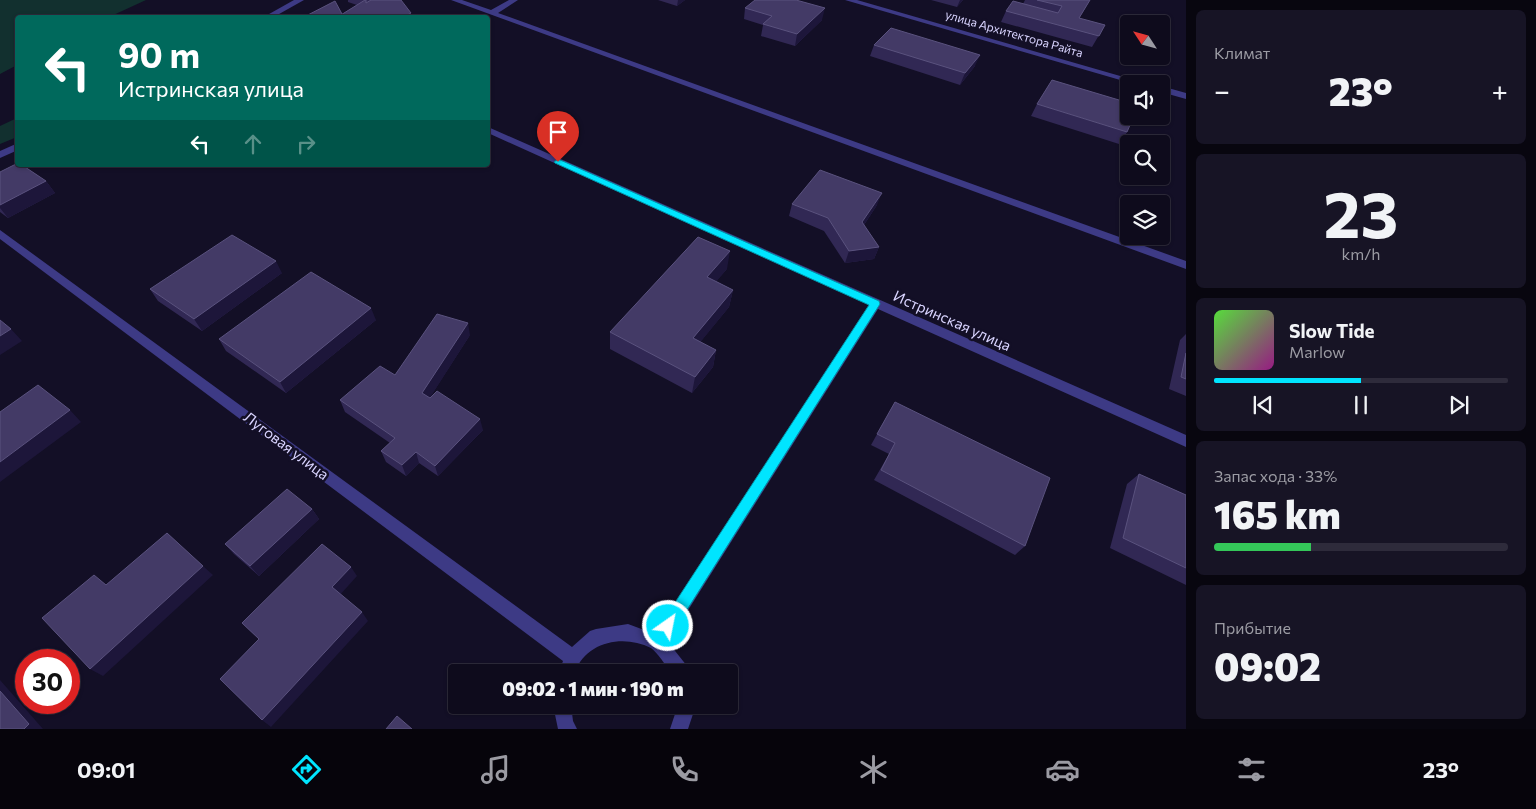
<!DOCTYPE html>
<html lang="ru">
<meta charset="utf-8">
<style>
body{margin:0;font-family:Commissioner,sans-serif;background:#171425;color:#f1f3f6;height:100vh;display:flex;flex-direction:column;font-size:19px;white-space:nowrap}
*{box-sizing:border-box;margin:0}
p{font-size:16px;color:#9b9ba3}
.icon{flex:none;width:28px;height:28px;fill:none;stroke:currentColor;stroke-width:2;stroke-linecap:round;stroke-linejoin:round}
.map{position:relative;flex:1;overflow:hidden}
.side{display:flex;flex-direction:column;gap:10px;padding:10px;background:#08060f;width:350px}
.side>*{flex:none}
.top-card{position:absolute;left:15px;top:15px;width:475px;height:152px;border-radius:5px;box-shadow:0 1px 4px #0004,0 0 0 1px #2e2b3b;background:#00695c;color:#fff;overflow:hidden}
.needle{width:32px;rotate:306deg}
.controls{position:absolute;left:1120px;top:15px;display:grid;gap:10px}
.controls a{display:grid;place-items:center;width:50px;height:50px;border-radius:5px;background:#0e0b1c;box-shadow:0 1px 4px #0004,0 0 0 1px #2e2b3b;font-size:25px}
.speed{position:absolute;left:15px;top:649px;display:flex;gap:10px;font-size:25px;font-weight:700;text-align:center}
.speed>*{display:grid;place-content:center;width:65px;height:65px;border-radius:50%;background:#0e0b1c;box-shadow:0 1px 4px #0004,0 0 0 1px #2e2b3b;line-height:1}
.speed .limit{border:8px solid #d22;background:#fff;color:#111}
.pin{position:absolute;display:grid;place-items:center;width:42px;height:42px;color:#fff;margin:-51px -21px;border-radius:50% 50% 50% 0;rotate:-45deg;box-shadow:0 0 5px #0007}
.pin .icon{rotate:45deg}
.me{position:absolute;width:55px;margin:-28px;rotate:33deg;stroke-linejoin:round;filter:drop-shadow(0 0 4px #0008)}
.turn{display:flex;align-items:center;gap:18px;height:105px;padding:0 20px;font-size:22px}
.turn .icon{width:65px;height:65px;stroke-width:2.5}
.turn b{display:block;font-size:35px;line-height:42px}
.lanes{display:flex;align-items:center;height:48px;padding:0 20px;background:#0003;justify-content:center;gap:25px;direction:ltr}
.lanes .off{opacity:.35}
.big{font-size:38px;font-weight:800;line-height:1.1}
.side .tile{flex:1;display:flex;flex-direction:column;justify-content:center;gap:8px;min-width:0;padding:0 18px;border-radius:8px;background:#171425}
.side .dial{align-items:center;gap:0}
.dial b{font-size:65px;line-height:1}
.song{display:flex;align-items:center;gap:15px}
.cover{width:60px;height:60px;border-radius:8px;background:linear-gradient(135deg,hsl(110 70% 55%),hsl(310 70% 35%))}
.played{height:5px;border-radius:2px;background:linear-gradient(90deg,#00e5ff 50%,#2e2b3b 50%)}
.keys{display:flex;justify-content:space-around;direction:ltr}
.heat{display:flex;justify-content:space-between;align-items:center;font-size:28px;direction:ltr}
.charge{height:8px;border-radius:4px;background:linear-gradient(90deg,#34c759 33%,#2e2b3b 0)}
.trip{position:absolute;left:448px;top:664px;width:290px;height:50px;border-radius:5px;background:#0e0b1c;box-shadow:0 1px 4px #0004,0 0 0 1px #2e2b3b;font-weight:800;line-height:50px;text-align:center}
.dock{display:flex;height:80px;justify-content:space-around;align-items:center;background:#06040b;color:#9b9ba3}
.dock .icon{width:35px;height:35px}
.dock .current{color:#00e5ff}
.dock b{font-size:22px;color:#f1f3f6}
main{display:flex;flex:1;min-height:0}
.map>svg:first-child{display:block}
.green{fill:#12302f}
.lines{fill:none;stroke-linecap:round;stroke-linejoin:round}
.minor{fill:#3d3a85;fill-rule:evenodd}
.wall{fill:#312854}
.shaded-wall{fill:#1d163a}
.building{fill:#433a66;stroke:#5a527e}
.route{fill:#00e5ff;stroke:#0095a6}
.labels{text-anchor:middle;stroke-width:5;stroke-linejoin:round;paint-order:stroke}
.far-street-label{font-size:12px;fill:#d9d4ff;stroke:#130f26}
.street-label{font-size:15px;fill:#d9d4ff;stroke:#130f26}
</style>
<main>
<div class="map">
<svg width="1186" height="729" viewBox="0 0 1186 729">
<rect width="100%" height="100%" fill="#130f26"/>
<path class="green" d="M0,0H146L109,17L18,18L17,65L0,74Z
M17,118V137L0,144V126Z"/>
<g class="lines">
<path class="minor" d="M294,0H304L272,18H262Z
M451,0H462L491,10L509,0H518L498,13L1186,261V269Z
M845,0H857L1148,84H1134Z
M1161,86L1186,93V99L1161,92Z
M488,127L1186,435V447L878,309L668,642L687,666L689,672H671C665,665 658,653 651,648C623,634 586,642 575,672H559L563,661L0,239V230L572,647L590,631L596,629L628,624L655,634L869,305L488,133Z
M18,143V150L0,158V151Z
M553,705H571L573,721L577,729H558Z
M678,705H696L688,729H670Z"/>
</g>
<path class="wall" d="M348,0H401L342,14L357,5L348,2Z
M658,0H685L677,6Z
M931,0H963L957,7Z
M1025,0H1090L1079,19L1105,25L1092,47L1001,22L1006,11L1023,4Z
M745,8L822,20L795,46L761,36L763,25L744,19Z
M874,45L975,66L960,85L870,56Z
M1037,104L1127,132L1119,144L1031,116Z
M0,172L46,181L55,193L8,218L0,212Z
M792,204L877,205L864,225L879,247L874,259L845,263L824,231L789,216Z
M727,269L716,281L733,290L729,307L700,342L716,350L713,367L692,393L610,349V332Z
M282,273L202,331L158,301L150,289Z
M376,320L286,393L226,351L219,339Z
M1186,334V396L1169,389L1180,340Z
M470,335L430,397L483,430L438,476L419,463L406,476L386,462L381,451L390,443L345,412L340,400L395,375Z
M895,402L1025,546L1015,555L874,480L889,454L871,445Z
M1139,474L1186,495V585L1110,548L1127,484Z
M312,509L319,519L259,576L234,554L225,544Z"/>
<path class="shaded-wall" d="M678,0H685L677,6Z
M960,0H963L957,7Z
M825,8L822,20L795,46L797,34Z
M411,13L412,18H402Z
M980,55L975,66L960,85L965,73Z
M46,181L55,193L8,218L0,208V205Z
M882,193L877,205L858,234L862,222Z
M879,247L874,259L845,263L849,251Z
M730,251L727,269L705,295L707,277Z
M276,261L282,273L202,331L194,319Z
M733,290L729,307L690,355L693,338Z
M371,308L376,320L286,393L280,382Z
M468,323L470,335L426,404L422,393Z
M11,329L22,341L0,355V336Z
M716,350L713,367L692,393L695,377Z
M70,410L81,422L0,482V462Z
M480,419L483,430L438,476L435,466Z
M416,452L419,463L406,476L402,465Z
M312,509L319,519L259,576L250,566Z
M203,566L213,575L103,676L90,669Z
M351,567L357,576L339,596L332,587Z
M362,612L368,621L271,727L262,720Z
M0,680L43,729H24L0,691Z"/>
<path class="building" d="M365,0H366V3L371,0H401L411,13L402,18H336Z
M755,0H796L825,8L797,34L763,24L772,16L745,8Z
M1037,0H1090L1079,18L1105,25L1099,36L1006,11L1013,1L1058,13L1062,6Z
M335,1L342,14L335,18H302Z
M891,28L980,55L965,73L874,45Z
M1052,80L1129,103V116H1134L1127,132L1037,104Z
M18,163V165H22L46,181L0,205V172Z
M820,170L882,193L862,222L879,247L849,251L828,218L792,204Z
M232,235L276,261L194,319L150,289Z
M698,237L730,251L707,277L733,290L693,338L716,350L695,377L610,332Z
M311,272L371,308L280,382L219,339Z
M437,314L468,323L422,393L430,398L437,391L480,419L435,466L416,452L402,465L381,451L395,438L340,400L380,366L395,375Z
M0,320L11,329L0,336Z
M1186,353V379L1181,377Z
M38,385L70,410L0,462V412Z
M895,402L1050,478L1025,546L881,470L895,443L877,434Z
M1139,474L1186,495V568L1123,538Z
M287,489L312,509L250,566L225,544Z
M167,533L203,566L90,669L42,618L94,575L106,585Z
M322,544L351,567L332,587L362,612L262,720L220,679L259,639L242,623Z
M0,691L29,724L24,729H0Z
M397,716L412,729H386Z"/>
<path class="route" d="M558,159L879,301L880,304L673,632L668,634L663,632L661,626L663,621L869,305L555,163L554,162Z"/>
<g class="labels">
<g class="far-street-label">
<text transform="translate(1014 34) rotate(16)" y="4">улица Архитектора Райта</text>
</g>
<g class="street-label">
<text transform="translate(952 321) rotate(24)" y="5">Истринская улица</text>
<text transform="translate(286 446) rotate(37)" y="5">Луговая улица</text>
</g>
</g>
</svg>
<div class="controls">
<a><svg class="needle" viewBox="-14 -14 28 28"><path d="M0-13l5 13h-10z" fill="#e53935"/><path d="M0 13l5-13h-10z" fill="#9b9ba3"/></svg></a>
<a><svg class="icon" aria-label="sound" viewBox="0 0 24 24"><path d="M4 9h4l5-4v14l-5-4H4zM17 9q2 3 0 6"/></svg></a>
<a><svg class="icon" aria-label="search" viewBox="0 0 24 24"><circle cx="10" cy="10" r="6"/><path d="M15 15l6 6"/></svg></a>
<a><svg class="icon" aria-label="layers" viewBox="0 0 24 24"><path d="M12 4l9 5-9 5-9-5zM3 14l9 5 9-5"/></svg></a>
</div>
<div class="speed"><div class="limit">30</div></div>
<div class="pin" style="left:558px;top:162px;background:#d93025"><svg class="icon" aria-label="arrive" viewBox="0 0 24 24"><path d="M6 21V4h12l-3 4 3 4H6"/></svg></div>
<svg class="me" style="left:668px;top:626px" viewBox="-20 -20 40 40"><circle r="17" fill="#00e5ff" stroke="#fff" stroke-width="3"/><path d="M0-11L8 9 0 5-8 9z" fill="#fff"/></svg>
<div class="trip">09:02 · 1 мин · 190 m</div>
<div class="top-card">
<div class="turn"><svg class="icon" aria-label="left" viewBox="0 0 24 24"><path d="M17 20v-9H6M10 6l-5 5 5 5"/></svg><div><b>90 m</b>Истринская улица</div></div>
<div class="lanes"><svg class="icon" aria-label="left" viewBox="0 0 24 24"><path d="M17 20v-9H6M10 6l-5 5 5 5"/></svg><svg class="icon off" aria-label="ahead" viewBox="0 0 24 24"><path d="M12 20V5M6 11l6-6 6 6"/></svg><svg class="icon off" aria-label="right" viewBox="0 0 24 24"><path d="M7 20v-9h11M14 6l5 5-5 5"/></svg></div>
</div>
</div>
<section class="side">
<div class="tile"><p>Климат</p>
<div class="heat"><a>−</a><b class="big">23°</b><a>+</a></div>
</div>
<div class="tile dial"><b>23</b><p>km/h</p></div>
<div class="tile">
<div class="song"><i class="cover"></i><div><b>Slow Tide</b><p>Marlow</p></div></div>
<div class="played"></div>
<div class="keys"><svg class="icon" aria-label="previous" viewBox="0 0 24 24"><path d="M18 5L8 12l10 7zM5 5v14"/></svg><svg class="icon" aria-label="pause" viewBox="0 0 24 24"><path d="M8 5v14M16 5v14"/></svg><svg class="icon" aria-label="next" viewBox="0 0 24 24"><path d="M6 5l10 7-10 7zM19 5v14"/></svg></div>
</div>
<div class="tile"><p>Запас хода · 33%</p><b class="big">165 km</b><div class="charge"></div></div>
<div class="tile"><p>Прибытие</p><b class="big">09:02</b></div>
</section>
</main>
<nav class="dock">
<b>09:01</b>
<svg class="icon current" aria-label="directions" viewBox="0 0 24 24"><path d="M12 3l9 9-9 9-9-9zM9 14v-3h6M13 9l2 2-2 2"/></svg>
<svg class="icon" aria-label="music" viewBox="0 0 24 24"><path d="M9 18V5l10-2v13"/><circle cx="6" cy="18" r="3"/><circle cx="16" cy="16" r="3"/></svg>
<svg class="icon" aria-label="phone" viewBox="0 0 24 24"><path d="M5 4h4l2 5-3 2q2 4 5 5l2-3 5 2v4C11 20 4 13 5 4z"/></svg>
<svg class="icon" aria-label="climate" viewBox="0 0 24 24"><path d="M12 3v18M4 7l16 10M4 17L20 7"/></svg>
<svg class="icon" aria-label="car" viewBox="0 0 24 24"><path d="M5 17H2v-5l4-1 3-4h7l3 4 3 1v5h-3M9 17h6M6 11h13"/><circle cx="7" cy="17" r="2"/><circle cx="17" cy="17" r="2"/></svg>
<svg class="icon" aria-label="filters" viewBox="0 0 24 24"><path d="M4 7h16M4 17h16"/><circle cx="9" cy="7" r="2"/><circle cx="15" cy="17" r="2"/></svg>
<b>23°</b>
</nav>
